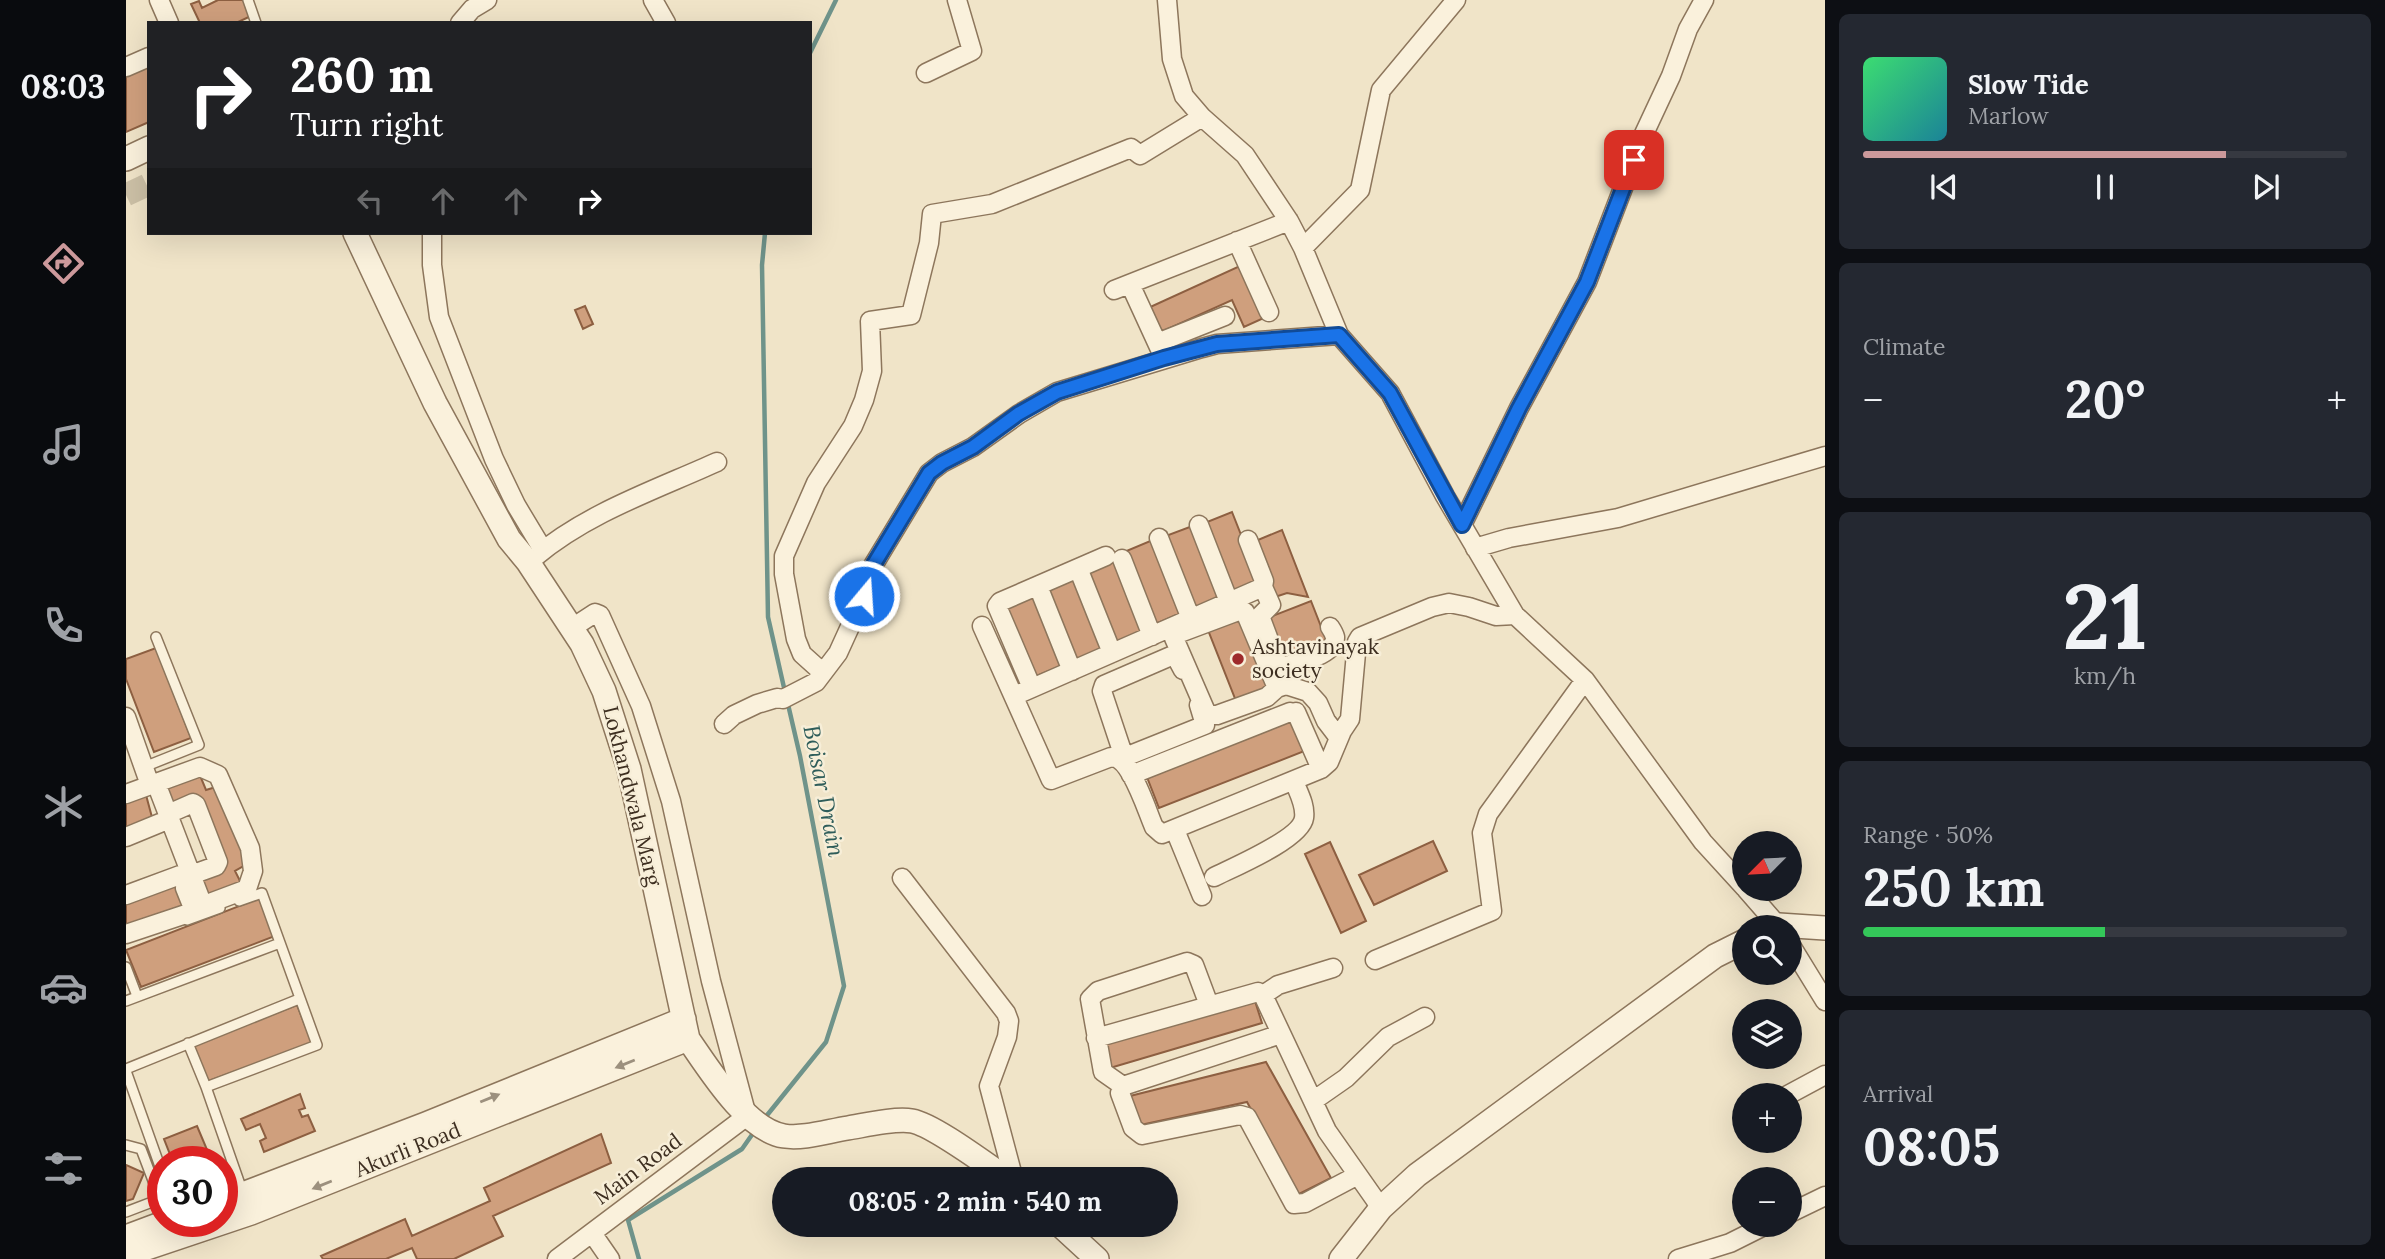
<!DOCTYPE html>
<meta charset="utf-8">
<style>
body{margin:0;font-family:Lora,serif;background:#242831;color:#f1f3f6;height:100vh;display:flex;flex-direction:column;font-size:26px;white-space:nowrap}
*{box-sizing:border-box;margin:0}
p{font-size:23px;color:#9ea1a6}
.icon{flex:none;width:38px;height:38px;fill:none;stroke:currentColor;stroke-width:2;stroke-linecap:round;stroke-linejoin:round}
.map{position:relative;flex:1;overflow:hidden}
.sheet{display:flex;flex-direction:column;gap:14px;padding:14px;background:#0d0f14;width:560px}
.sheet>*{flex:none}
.guide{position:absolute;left:21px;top:21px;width:665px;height:214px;border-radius:0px;box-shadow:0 7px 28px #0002;background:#202124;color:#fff;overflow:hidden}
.needle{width:46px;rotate:246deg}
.controls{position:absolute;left:1606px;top:831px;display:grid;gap:14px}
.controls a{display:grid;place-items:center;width:70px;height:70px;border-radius:50%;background:#171b24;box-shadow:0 7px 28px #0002;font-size:35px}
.speed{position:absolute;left:21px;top:1146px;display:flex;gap:14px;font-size:35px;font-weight:700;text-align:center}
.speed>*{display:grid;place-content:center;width:91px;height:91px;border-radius:50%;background:#171b24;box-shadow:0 7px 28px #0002;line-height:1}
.speed .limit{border:10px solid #d22;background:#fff;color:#111}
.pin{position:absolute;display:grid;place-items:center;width:60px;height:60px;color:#fff;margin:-30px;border-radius:14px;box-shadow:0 4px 10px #0006}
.me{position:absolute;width:77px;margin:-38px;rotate:18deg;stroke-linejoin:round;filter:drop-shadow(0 0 5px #0008)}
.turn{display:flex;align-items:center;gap:24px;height:147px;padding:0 28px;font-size:32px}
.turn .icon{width:91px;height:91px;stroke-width:2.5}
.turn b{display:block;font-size:49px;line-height:60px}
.lanes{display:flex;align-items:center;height:66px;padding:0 28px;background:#0003;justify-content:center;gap:35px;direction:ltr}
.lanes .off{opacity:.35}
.big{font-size:52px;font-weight:700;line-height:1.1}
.sheet .card{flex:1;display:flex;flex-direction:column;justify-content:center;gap:10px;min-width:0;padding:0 24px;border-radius:10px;background:#242831}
.sheet .dial{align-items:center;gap:0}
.dial b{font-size:91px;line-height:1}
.song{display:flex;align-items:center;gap:21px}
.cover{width:84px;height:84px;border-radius:10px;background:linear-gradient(135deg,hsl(140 70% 55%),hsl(190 70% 35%))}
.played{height:7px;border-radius:4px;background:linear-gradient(90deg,#cc999b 75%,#363941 75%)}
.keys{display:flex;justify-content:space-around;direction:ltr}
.heat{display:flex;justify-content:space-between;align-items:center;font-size:38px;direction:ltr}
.charge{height:10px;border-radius:5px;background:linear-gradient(90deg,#34c759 50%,#363941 0)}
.trip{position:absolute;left:646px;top:1167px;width:406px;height:70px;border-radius:35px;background:#171b24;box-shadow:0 7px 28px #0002;font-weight:700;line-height:70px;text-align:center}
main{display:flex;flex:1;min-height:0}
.dock{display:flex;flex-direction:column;width:126px;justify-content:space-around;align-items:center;background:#090b0e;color:#9ea1a6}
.dock .icon{width:49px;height:49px}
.dock .current{color:#cc999b}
.dock b{font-size:32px;color:#f1f3f6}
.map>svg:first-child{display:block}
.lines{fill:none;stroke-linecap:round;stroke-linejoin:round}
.stream{stroke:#6f938a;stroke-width:4.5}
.building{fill:#cf9f7d;stroke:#8d5f41;stroke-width:2}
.tertiary-tunnel{stroke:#ccc0a6;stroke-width:23;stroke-dasharray:23 11;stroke-linecap:butt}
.service-casing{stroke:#8d765c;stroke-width:12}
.minor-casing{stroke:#8d765c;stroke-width:21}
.tertiary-casing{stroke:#8d765c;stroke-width:26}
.service{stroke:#faf1dc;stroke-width:9}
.minor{stroke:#faf1dc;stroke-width:18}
.tertiary{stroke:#faf1dc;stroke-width:23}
.oneway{fill:#9c907e}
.route-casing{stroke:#114b97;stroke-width:18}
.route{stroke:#1a73e8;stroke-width:12}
.poi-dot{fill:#9e2a2b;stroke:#f7eed8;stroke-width:2.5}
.labels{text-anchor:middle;stroke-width:5;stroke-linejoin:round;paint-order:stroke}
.poi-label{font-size:21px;fill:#3d2e20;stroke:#f7eed8;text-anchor:start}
.street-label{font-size:21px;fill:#3d2e20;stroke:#f7eed8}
.water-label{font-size:23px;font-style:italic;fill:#2f5d5a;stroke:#f7eed8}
</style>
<main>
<nav class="dock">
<b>08:03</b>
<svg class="icon current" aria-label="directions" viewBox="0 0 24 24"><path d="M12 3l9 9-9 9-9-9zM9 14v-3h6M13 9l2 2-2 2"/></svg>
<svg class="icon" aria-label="music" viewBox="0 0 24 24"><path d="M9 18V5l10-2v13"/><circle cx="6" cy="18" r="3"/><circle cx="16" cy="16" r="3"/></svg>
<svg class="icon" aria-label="phone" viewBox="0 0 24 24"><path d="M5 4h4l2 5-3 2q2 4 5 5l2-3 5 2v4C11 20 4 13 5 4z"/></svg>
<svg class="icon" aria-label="climate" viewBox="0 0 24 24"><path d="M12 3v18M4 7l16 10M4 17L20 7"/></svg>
<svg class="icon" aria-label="car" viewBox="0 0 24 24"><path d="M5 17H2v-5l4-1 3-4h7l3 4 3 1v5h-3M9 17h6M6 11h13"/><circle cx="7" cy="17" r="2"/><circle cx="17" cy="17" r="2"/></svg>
<svg class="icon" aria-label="filters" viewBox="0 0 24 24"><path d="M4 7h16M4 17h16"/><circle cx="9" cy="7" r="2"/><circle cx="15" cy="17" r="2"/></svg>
</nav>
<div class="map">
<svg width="1699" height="1259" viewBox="0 0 1699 1259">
<rect width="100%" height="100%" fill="#f0e4c8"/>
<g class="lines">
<path class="stream" d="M684,53L710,0
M639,233L636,265L642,617L659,692
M638,1119L700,1042L718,986L674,756L661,700
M513,1259L502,1220L616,1149L630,1129"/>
</g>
<path class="building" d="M92,0H117L125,16L110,23H74L65,4L73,1L76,8Z
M23,63V122L0,132V72Z
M1116,265L1140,317L1118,327L1106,300L1033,333L1022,308Z
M459,306L467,324L457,329L449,310Z
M1106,512L1134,583L1104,595L1076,524Z
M1069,525L1097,597L1065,609L1037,537Z
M1156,530L1182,597L1161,593L1149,597L1127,542Z
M1029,539L1058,612L1027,625L998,552Z
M992,559L1020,632L987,645L957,572Z
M949,574L978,648L947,661L917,587Z
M912,593L940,664L908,677L880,606Z
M1185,601L1201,642L1155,660L1139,619Z
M1114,617L1143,688L1110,701L1082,630Z
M30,648L65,738L28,752L0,679V659Z
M1167,714L1181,750L1033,808L1019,772Z
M73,773L80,790L93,786L121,864L109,871L116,885L79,900L70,877L97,866L71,798L44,808L37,789Z
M20,795L27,821L0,832V802Z
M1307,841L1321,871L1248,905L1233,875Z
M1204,842L1240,921L1215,933L1179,854Z
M52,880L60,906L0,929V901Z
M134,898L149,936L15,987L0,950Z
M1128,998L1136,1023L984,1068L977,1044Z
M171,1005L186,1043L80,1082L67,1045Z
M1140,1062L1205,1178L1171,1195L1121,1102L1010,1126L1000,1097Z
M174,1094L179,1108L173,1110L176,1117L182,1115L189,1131L138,1152L134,1141L140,1138L134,1124L120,1130L115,1119Z
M71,1126L82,1152L75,1154L77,1159H85L86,1162H47L38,1139Z
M475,1134L485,1163L367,1216L377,1236L328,1259H291L286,1248L260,1259H197L195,1256L279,1219L286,1236L364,1201L358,1188Z
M0,1165L18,1173L7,1199L0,1201Z"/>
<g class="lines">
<path class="tertiary-tunnel" d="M0,195L23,184"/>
<defs>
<path id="service" d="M122,0L130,23
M18,767L73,745L30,637
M61,920L94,908
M0,967L11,996
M0,1001L154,943
M62,1043L80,1087L191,1045L136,893L113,901
M0,1069L173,999
M0,1071L37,1175
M80,1087L117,1193
M0,1145L15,1149L34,1199L0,1212"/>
<path id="minor" d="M33,0L43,23
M527,0L540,23
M1041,0L1046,59L1058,96L1076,117L1119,155L1163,221L1177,248L1213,335L1264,393L1319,496L1389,615L1459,680L1577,842L1619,888
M334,23L346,9L361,0
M0,67L23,57
M800,73L846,51L831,0
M306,233V265L313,317L368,459L390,505L417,550
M1111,241L1143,312
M1177,248L1234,190L1255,90L1330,0
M1004,284L1038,358
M988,290L1163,221
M1031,343L1099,316
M1073,525L1103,602
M1336,525L1393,408L1461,282L1517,136L1545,76L1562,29L1578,0
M1033,538L1065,619
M1349,548L1383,538L1492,518L1699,456
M409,557C461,513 529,490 591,462
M996,559L1026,636
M952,568L986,653
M912,586L946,671
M1137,587L1145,605L1134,616L1152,664L1157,667C1171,662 1210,656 1209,637C1208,633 1206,630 1204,627
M856,626L925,780L985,757C1005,757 1020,809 1028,827L1036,834L1195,769L1203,762L1216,731L1224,719L1231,642L1234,637L1306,607L1323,603L1343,607L1370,616L1389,615
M696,672L676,654L670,639L658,574V556L690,483L727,426L738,400L746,371L744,321L785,315L803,243L806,214L866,204L1005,148L1014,155L1076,117
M906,688L871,606L874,602L980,556
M1151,688L1119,612L1115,610L1051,634L1048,638L1081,714L1091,715L1141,697L1151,688L1160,685L1182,692L1192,703L1200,721L1213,738
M888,696L1137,587L1138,581L1122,540
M1170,712L1195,769
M0,717L24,785
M598,724L608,715L631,704L651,698L657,699L690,682L712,653L738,596L748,564L803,473L816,463L847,447L893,414L931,392L1076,348L1091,344L1213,335
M999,757L1079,725L1073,705
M1001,766L976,691L978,685L1045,656L1050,657L1057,670
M1005,775L1164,712
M0,794L74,767L92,775L124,848L127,871L121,889L81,904L76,903L30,783
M42,814L67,803L70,805L92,862L90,866L65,875
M1049,830L1076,896
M0,837L34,823
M1088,877C1108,867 1175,839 1178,818C1180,805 1172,792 1168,781
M776,878L880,1013L883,1021L881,1037L863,1086L888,1180
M1620,889L1654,928
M0,895L54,875
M0,934L63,913L67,908L59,888
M1664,944L1699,1001
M1249,960L1366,911L1356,833L1362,814L1459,680
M1137,995L1152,985L1207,968
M1155,1034L997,1086L994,1093L1007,1128L1016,1135L1114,1115L1121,1117L1168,1204L1179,1203L1230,1176
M970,1038L1132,992L1137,995L1201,1131L1255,1208
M997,1086L977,1072L964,999L972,991L1061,962L1068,965L1083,1005
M1660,1096L1699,1075
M1187,1101L1220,1078L1262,1037L1299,1017
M1664,1213L1699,1196
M466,1233L484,1259
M431,1259L621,1116L585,981L545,801L515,706L474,615L469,613L446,628
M1552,1259L1604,1243L1640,1225"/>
<path id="tertiary" d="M0,159L23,148
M229,233L309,403L383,539L402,562L456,644L478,691L503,769L562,1039C583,1069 620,1130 658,1136C678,1139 702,1131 722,1128C740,1125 769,1118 786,1121C808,1125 862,1166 883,1180
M1647,928L1653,925L1699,928
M96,1202L300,1124L558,1019
M934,1225L971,1259
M0,1237L40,1222
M0,1255L125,1213L562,1039
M1215,1259L1255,1208L1291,1175L1589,956L1619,941"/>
</defs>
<use href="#service" class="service-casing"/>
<use href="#minor" class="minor-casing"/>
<use href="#tertiary" class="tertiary-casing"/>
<use href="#service" class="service"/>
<use href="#minor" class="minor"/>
<use href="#tertiary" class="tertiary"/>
</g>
<defs><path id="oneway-solid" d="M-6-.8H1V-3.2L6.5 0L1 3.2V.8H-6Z" transform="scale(1.75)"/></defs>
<g class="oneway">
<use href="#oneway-solid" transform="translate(499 1064) rotate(158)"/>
<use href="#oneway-solid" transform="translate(364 1098) rotate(-22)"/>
<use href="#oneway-solid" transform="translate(196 1185) rotate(158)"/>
</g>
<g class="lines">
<defs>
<path id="route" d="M738,596L748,564L803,473L816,463L847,447L892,414L931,392L1038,358L1091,344L1213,335L1264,393L1336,525L1393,408L1461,282L1508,160"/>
</defs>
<use href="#route" class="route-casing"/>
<use href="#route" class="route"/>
</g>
<circle class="poi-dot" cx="1112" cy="659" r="7"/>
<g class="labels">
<g class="poi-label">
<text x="1126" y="654">Ashtavinayak<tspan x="1126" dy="24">society</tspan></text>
</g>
<g class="street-label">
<text transform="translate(506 796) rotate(76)" y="7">Lokhandwala Marg</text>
<text transform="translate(282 1150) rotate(-22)" y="7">Akurli Road</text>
<text transform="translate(512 1169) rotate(-37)" y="7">Main Road</text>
</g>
<g class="water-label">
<text transform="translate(698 791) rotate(79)" y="8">Boisar Drain</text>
</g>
</g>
</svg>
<div class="controls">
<a><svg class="needle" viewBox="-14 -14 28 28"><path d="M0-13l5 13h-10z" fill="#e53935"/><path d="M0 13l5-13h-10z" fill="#9ea1a6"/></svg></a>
<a><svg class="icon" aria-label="search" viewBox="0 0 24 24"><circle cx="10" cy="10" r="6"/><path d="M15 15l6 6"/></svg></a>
<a><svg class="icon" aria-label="layers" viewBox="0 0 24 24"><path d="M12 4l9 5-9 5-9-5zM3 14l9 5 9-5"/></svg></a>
<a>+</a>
<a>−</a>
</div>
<div class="speed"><div class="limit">30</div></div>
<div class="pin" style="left:1508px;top:160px;background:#d93025"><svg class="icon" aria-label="arrive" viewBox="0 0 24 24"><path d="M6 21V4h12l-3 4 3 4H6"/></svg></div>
<svg class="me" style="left:738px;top:596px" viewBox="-20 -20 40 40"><circle r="17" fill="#1a73e8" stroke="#fff" stroke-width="3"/><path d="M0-11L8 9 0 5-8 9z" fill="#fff"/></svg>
<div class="trip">08:05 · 2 min · 540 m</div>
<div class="guide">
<div class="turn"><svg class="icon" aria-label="right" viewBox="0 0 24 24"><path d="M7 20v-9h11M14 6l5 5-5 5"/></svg><div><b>260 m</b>Turn right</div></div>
<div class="lanes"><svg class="icon off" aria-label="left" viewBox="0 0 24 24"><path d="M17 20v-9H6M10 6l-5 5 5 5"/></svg><svg class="icon off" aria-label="ahead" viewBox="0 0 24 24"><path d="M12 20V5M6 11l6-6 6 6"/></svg><svg class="icon off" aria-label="ahead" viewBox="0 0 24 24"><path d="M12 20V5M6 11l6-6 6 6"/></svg><svg class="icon" aria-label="right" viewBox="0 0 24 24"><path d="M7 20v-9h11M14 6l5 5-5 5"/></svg></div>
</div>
</div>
<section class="sheet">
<div class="card">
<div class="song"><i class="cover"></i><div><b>Slow Tide</b><p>Marlow</p></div></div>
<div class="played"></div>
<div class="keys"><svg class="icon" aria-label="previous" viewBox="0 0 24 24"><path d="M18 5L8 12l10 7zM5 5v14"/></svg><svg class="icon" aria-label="pause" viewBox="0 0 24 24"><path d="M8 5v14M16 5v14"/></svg><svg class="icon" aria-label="next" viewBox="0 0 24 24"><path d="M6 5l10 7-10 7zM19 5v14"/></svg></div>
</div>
<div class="card"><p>Climate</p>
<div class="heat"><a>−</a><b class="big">20°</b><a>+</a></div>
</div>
<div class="card dial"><b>21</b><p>km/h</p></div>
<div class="card"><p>Range · 50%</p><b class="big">250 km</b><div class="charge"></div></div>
<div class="card"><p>Arrival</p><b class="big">08:05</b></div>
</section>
</main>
